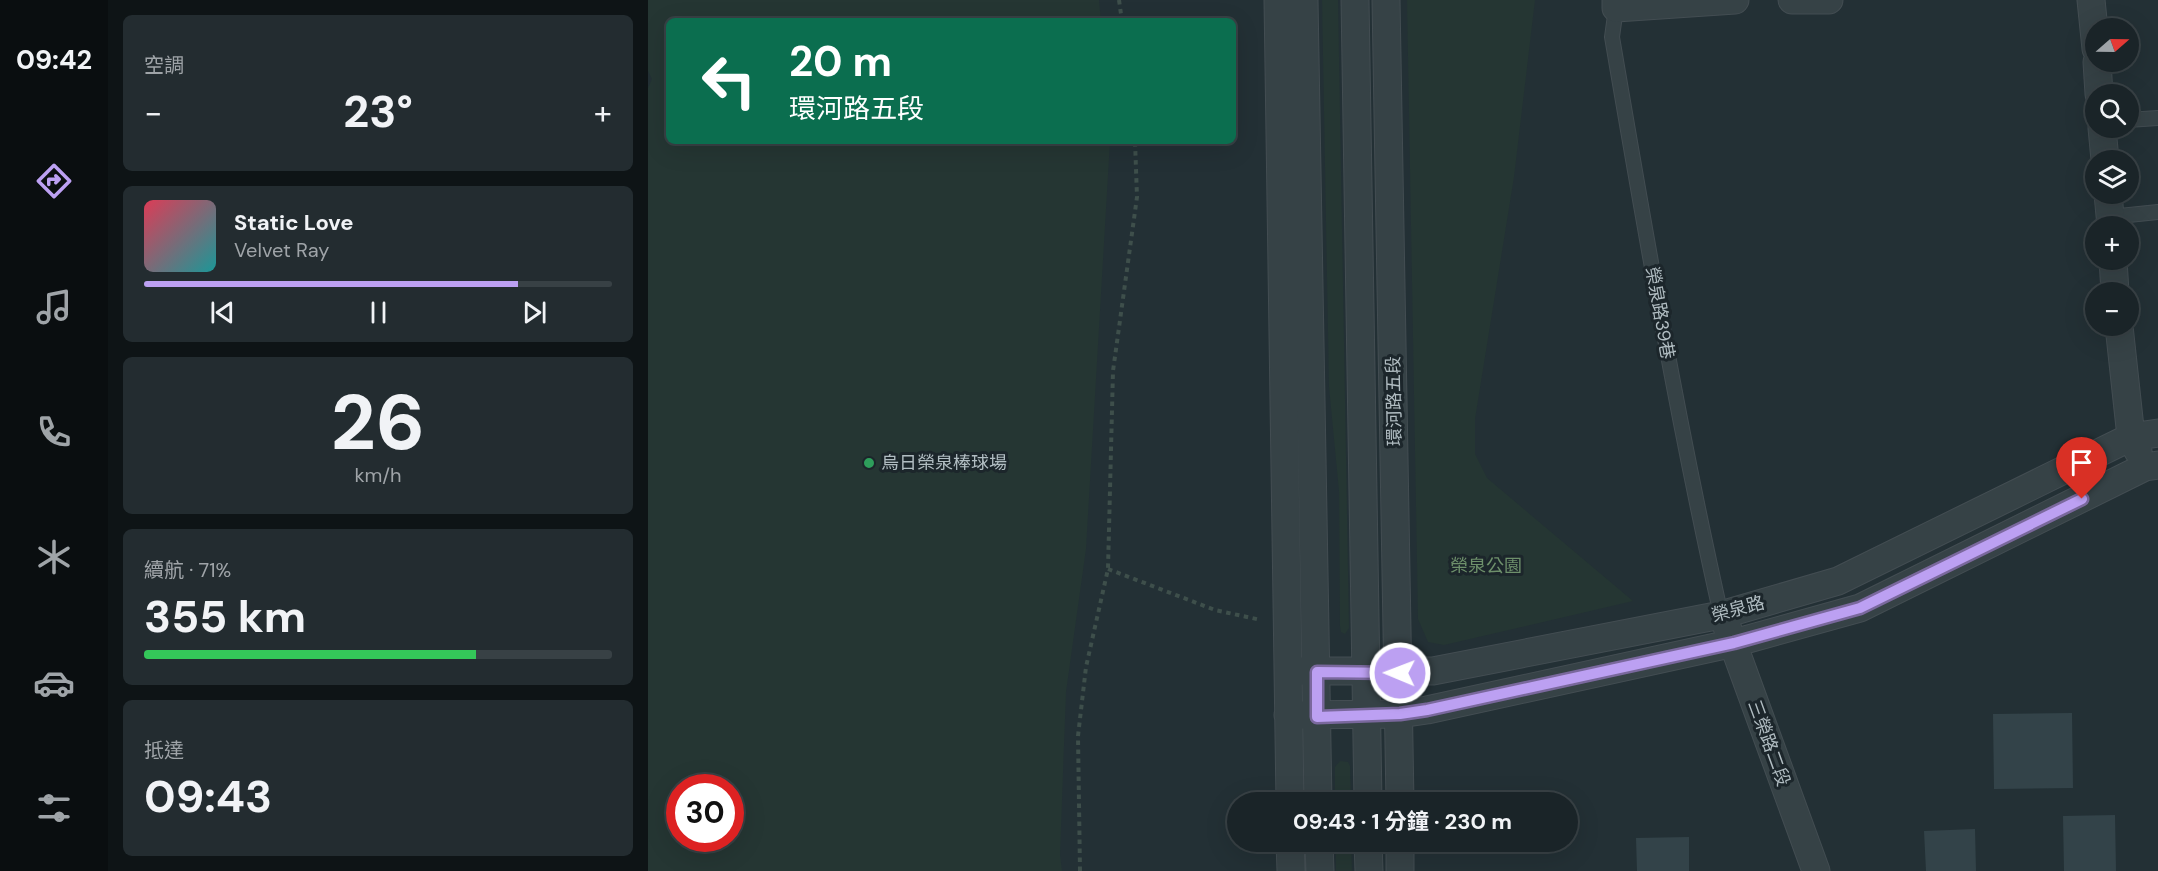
<!DOCTYPE html>
<html lang="zh-TW">
<meta charset="utf-8">
<style>
body{margin:0;font-family:"DM Sans","Noto Sans TC",sans-serif;background:#232c30;color:#f1f3f6;height:100vh;display:flex;flex-direction:column;font-size:22px;white-space:nowrap}
*{box-sizing:border-box;margin:0}
p{font-size:20px;color:#9fa4a8}
.icon{flex:none;width:33px;height:33px;fill:none;stroke:currentColor;stroke-width:2;stroke-linecap:round;stroke-linejoin:round}
.map{position:relative;flex:1;overflow:hidden}
.side{display:flex;flex-direction:column;gap:15px;padding:15px;background:#0e1416;width:540px}
.side>*{flex:none}
.hud{position:absolute;left:18px;top:18px;width:570px;height:126px;border-radius:9px;box-shadow:0 6px 24px #0002,0 0 0 2px #384145;background:#0b6e4f;color:#fff;overflow:hidden}
.needle{width:39px;rotate:70deg}
.tools{position:absolute;left:1437px;top:18px;display:grid;gap:12px}
.tools a{display:grid;place-items:center;width:54px;height:54px;border-radius:50%;background:#1a2428;box-shadow:0 6px 24px #0002,0 0 0 2px #384145;font-size:30px}
.speed{position:absolute;left:18px;top:774px;display:flex;gap:12px;font-size:30px;font-weight:700;text-align:center}
.speed>*{display:grid;place-content:center;width:78px;height:78px;border-radius:50%;background:#1a2428;box-shadow:0 6px 24px #0002,0 0 0 2px #384145;line-height:1}
.speed .limit{border:9px solid #d22;background:#fff;color:#111}
.pin{position:absolute;display:grid;place-items:center;width:51px;height:51px;color:#fff;margin:-62px -26px;border-radius:50% 50% 50% 0;rotate:-45deg;box-shadow:0 0 6px #0007}
.pin .icon{rotate:45deg}
.me{position:absolute;width:66px;margin:-33px;rotate:271deg;stroke-linejoin:round;filter:drop-shadow(0 0 4px #0008)}
.turn{display:flex;align-items:center;gap:21px;height:126px;padding:0 24px;font-size:27px}
.turn .icon{width:78px;height:78px;stroke-width:2.5}
.turn b{display:block;font-size:42px;line-height:51px}
.big{font-size:45px;font-weight:700;line-height:1.1}
.side .card{flex:1;display:flex;flex-direction:column;justify-content:center;gap:9px;min-width:0;padding:0 21px;border-radius:9px;background:#232c30}
.side .dial{align-items:center;gap:0}
.dial b{font-size:78px;line-height:1}
.song{display:flex;align-items:center;gap:18px}
.cover{width:72px;height:72px;border-radius:9px;background:linear-gradient(135deg,hsl(350 70% 55%),hsl(180 70% 35%))}
.played{height:6px;border-radius:3px;background:linear-gradient(90deg,#bca0f2 80%,#384145 80%)}
.keys{display:flex;justify-content:space-around;direction:ltr}
.heat{display:flex;justify-content:space-between;align-items:center;font-size:33px;direction:ltr}
.charge{height:9px;border-radius:4px;background:linear-gradient(90deg,#34c759 71%,#384145 0)}
.trip{position:absolute;left:579px;top:792px;width:351px;height:60px;border-radius:30px;background:#1a2428;box-shadow:0 6px 24px #0002,0 0 0 2px #384145;font-weight:700;line-height:60px;text-align:center}
main{display:flex;flex:1;min-height:0}
.dock{display:flex;flex-direction:column;width:108px;justify-content:space-around;align-items:center;background:#0a0e10;color:#9fa4a8}
.dock .icon{width:42px;height:42px}
.dock .selected{color:#bca0f2}
.dock b{font-size:27px;color:#f1f3f6}
.map>svg:first-child{display:block}
.green{fill:#253633;fill-rule:evenodd}
.building{fill:#334349}
.lines{fill:none;stroke-linecap:round;stroke-linejoin:round}
.service-casing{stroke:#434d52;stroke-width:16}
.minor-casing{stroke:#434d52;stroke-width:29}
.path{stroke:#3e4f4b;stroke-width:4;stroke-dasharray:4.5 4.5;stroke-linecap:butt}
.service{stroke:#364246;stroke-width:14}
.minor{stroke:#364246;stroke-width:27}
.route-casing{stroke:#7a689d;stroke-width:15}
.route{stroke:#bca0f2;stroke-width:10}
.leisure-dot{fill:#2e9e5b;stroke:#1c262b;stroke-width:2}
.labels{text-anchor:middle;stroke-width:6;stroke-linejoin:round;paint-order:stroke}
.street-label{font-size:18px;fill:#b1bdc2;stroke:#1c262b}
.poi-label{font-size:18px;fill:#b1bdc2;stroke:#1c262b;text-anchor:start}
.park-label{font-size:18px;fill:#6e906b;stroke:#1c262b}
</style>
<main>
<nav class="dock">
<b>09:42</b>
<svg class="icon selected" aria-label="directions" viewBox="0 0 24 24"><path d="M12 3l9 9-9 9-9-9zM9 14v-3h6M13 9l2 2-2 2"/></svg>
<svg class="icon" aria-label="music" viewBox="0 0 24 24"><path d="M9 18V5l10-2v13"/><circle cx="6" cy="18" r="3"/><circle cx="16" cy="16" r="3"/></svg>
<svg class="icon" aria-label="phone" viewBox="0 0 24 24"><path d="M5 4h4l2 5-3 2q2 4 5 5l2-3 5 2v4C11 20 4 13 5 4z"/></svg>
<svg class="icon" aria-label="climate" viewBox="0 0 24 24"><path d="M12 3v18M4 7l16 10M4 17L20 7"/></svg>
<svg class="icon" aria-label="car" viewBox="0 0 24 24"><path d="M5 17H2v-5l4-1 3-4h7l3 4 3 1v5h-3M9 17h6M6 11h13"/><circle cx="7" cy="17" r="2"/><circle cx="17" cy="17" r="2"/></svg>
<svg class="icon" aria-label="filters" viewBox="0 0 24 24"><path d="M4 7h16M4 17h16"/><circle cx="9" cy="7" r="2"/><circle cx="15" cy="17" r="2"/></svg>
</nav>
<section class="side">
<div class="card"><p>空調</p>
<div class="heat"><a>−</a><b class="big">23°</b><a>+</a></div>
</div>
<div class="card">
<div class="song"><i class="cover"></i><div><b>Static Love</b><p>Velvet Ray</p></div></div>
<div class="played"></div>
<div class="keys"><svg class="icon" aria-label="previous" viewBox="0 0 24 24"><path d="M18 5L8 12l10 7zM5 5v14"/></svg><svg class="icon" aria-label="pause" viewBox="0 0 24 24"><path d="M8 5v14M16 5v14"/></svg><svg class="icon" aria-label="next" viewBox="0 0 24 24"><path d="M6 5l10 7-10 7zM19 5v14"/></svg></div>
</div>
<div class="card dial"><b>26</b><p>km/h</p></div>
<div class="card"><p>續航 · 71%</p><b class="big">355 km</b><div class="charge"></div></div>
<div class="card"><p>抵達</p><b class="big">09:43</b></div>
</section>
<div class="map">
<svg width="1510" height="871" viewBox="0 0 1510 871">
<rect width="100%" height="100%" fill="#233035"/>
<path class="green" d="M0,0H451L453,21H21V141H462L438,549L418,692L412,854L414,871H0V88L4,79L0,71ZM32,788H82V838H32Z
M674,0H690L701,628L697,634L693,632L692,626L691,491L681,387Z
M759,0H887L866,177L827,419V454L839,478L985,601L796,645L780,642L770,619Z
M692,761L700,762L702,766L703,802H687V767Z
M688,842H703L704,871H688Z"/>
<path class="building" d="M1424,713L1425,788L1346,789L1345,714Z
M1467,815L1468,871H1416L1415,816Z
M1327,829L1328,871H1278L1276,831Z
M1041,837V871H989L988,838Z"/>
<g class="lines">
<defs>
<path id="service" d="M968,8L964,37C997,231 1030,424 1073,615
M1480,120L1510,118
M1462,217L1510,212"/>
<path id="minor" d="M630,0L642,802
M656,0L670,802
M707,0L720,802
M738,0L752,802
M968,0V8L1087,0
M1144,0H1181
M1443,0L1448,49
M1449,62L1451,94
M1454,128L1457,160
M1460,194L1463,226
M1465,260L1467,292
M1471,326L1483,437L1490,451
M1079,627L1168,871
M640,671H785L1073,615L1190,581L1483,437L1510,433
M640,715L752,714L779,710L1086,643L1212,608L1497,467L1510,465
M642,842L643,871
M671,842L672,871
M720,842L721,871
M752,842V871"/>
</defs>
<use href="#service" class="service-casing"/>
<use href="#minor" class="minor-casing"/>
<path class="path" d="M471,0L474,21
M460,569L567,610L613,620
M432,871L430,736L438,667L460,569L465,371L489,197L487,141"/>
<use href="#service" class="service"/>
<use href="#minor" class="minor"/>
</g>
<g class="lines">
<defs>
<path id="route" d="M752,673L669,672V717L752,714L779,710L1086,643L1212,608L1434,499"/>
</defs>
<use href="#route" class="route-casing"/>
<use href="#route" class="route"/>
</g>
<circle class="leisure-dot" cx="221" cy="463" r="6"/>
<g class="labels">
<g class="street-label">
<text transform="translate(1012 313) rotate(80)" y="6">榮泉路39巷</text>
<text transform="translate(746 401) rotate(-91)" y="6">環河路五段</text>
<text transform="translate(1090 609) rotate(-15)" y="6">榮泉路</text>
<text transform="translate(1121 743) rotate(70)" y="6">三榮路二段</text>
</g>
<g class="poi-label">
<text x="233" y="469">烏日榮泉棒球場</text>
</g>
<g class="park-label">
<text x="838" y="572">榮泉公園</text>
</g>
</g>
</svg>
<div class="tools">
<a><svg class="needle" viewBox="-14 -14 28 28"><path d="M0-13l5 13h-10z" fill="#e53935"/><path d="M0 13l5-13h-10z" fill="#9fa4a8"/></svg></a>
<a><svg class="icon" aria-label="search" viewBox="0 0 24 24"><circle cx="10" cy="10" r="6"/><path d="M15 15l6 6"/></svg></a>
<a><svg class="icon" aria-label="layers" viewBox="0 0 24 24"><path d="M12 4l9 5-9 5-9-5zM3 14l9 5 9-5"/></svg></a>
<a>+</a>
<a>−</a>
</div>
<div class="speed"><div class="limit">30</div></div>
<div class="pin" style="left:1434px;top:499px;background:#d93025"><svg class="icon" aria-label="arrive" viewBox="0 0 24 24"><path d="M6 21V4h12l-3 4 3 4H6"/></svg></div>
<svg class="me" style="left:752px;top:673px" viewBox="-20 -20 40 40"><circle r="17" fill="#bca0f2" stroke="#fff" stroke-width="3"/><path d="M0-11L8 9 0 5-8 9z" fill="#fff"/></svg>
<div class="trip">09:43 · 1 分鐘 · 230 m</div>
<div class="hud">
<div class="turn"><svg class="icon" aria-label="left" viewBox="0 0 24 24"><path d="M17 20v-9H6M10 6l-5 5 5 5"/></svg><div><b>20 m</b>環河路五段</div></div>
</div>
</div>
</main>
